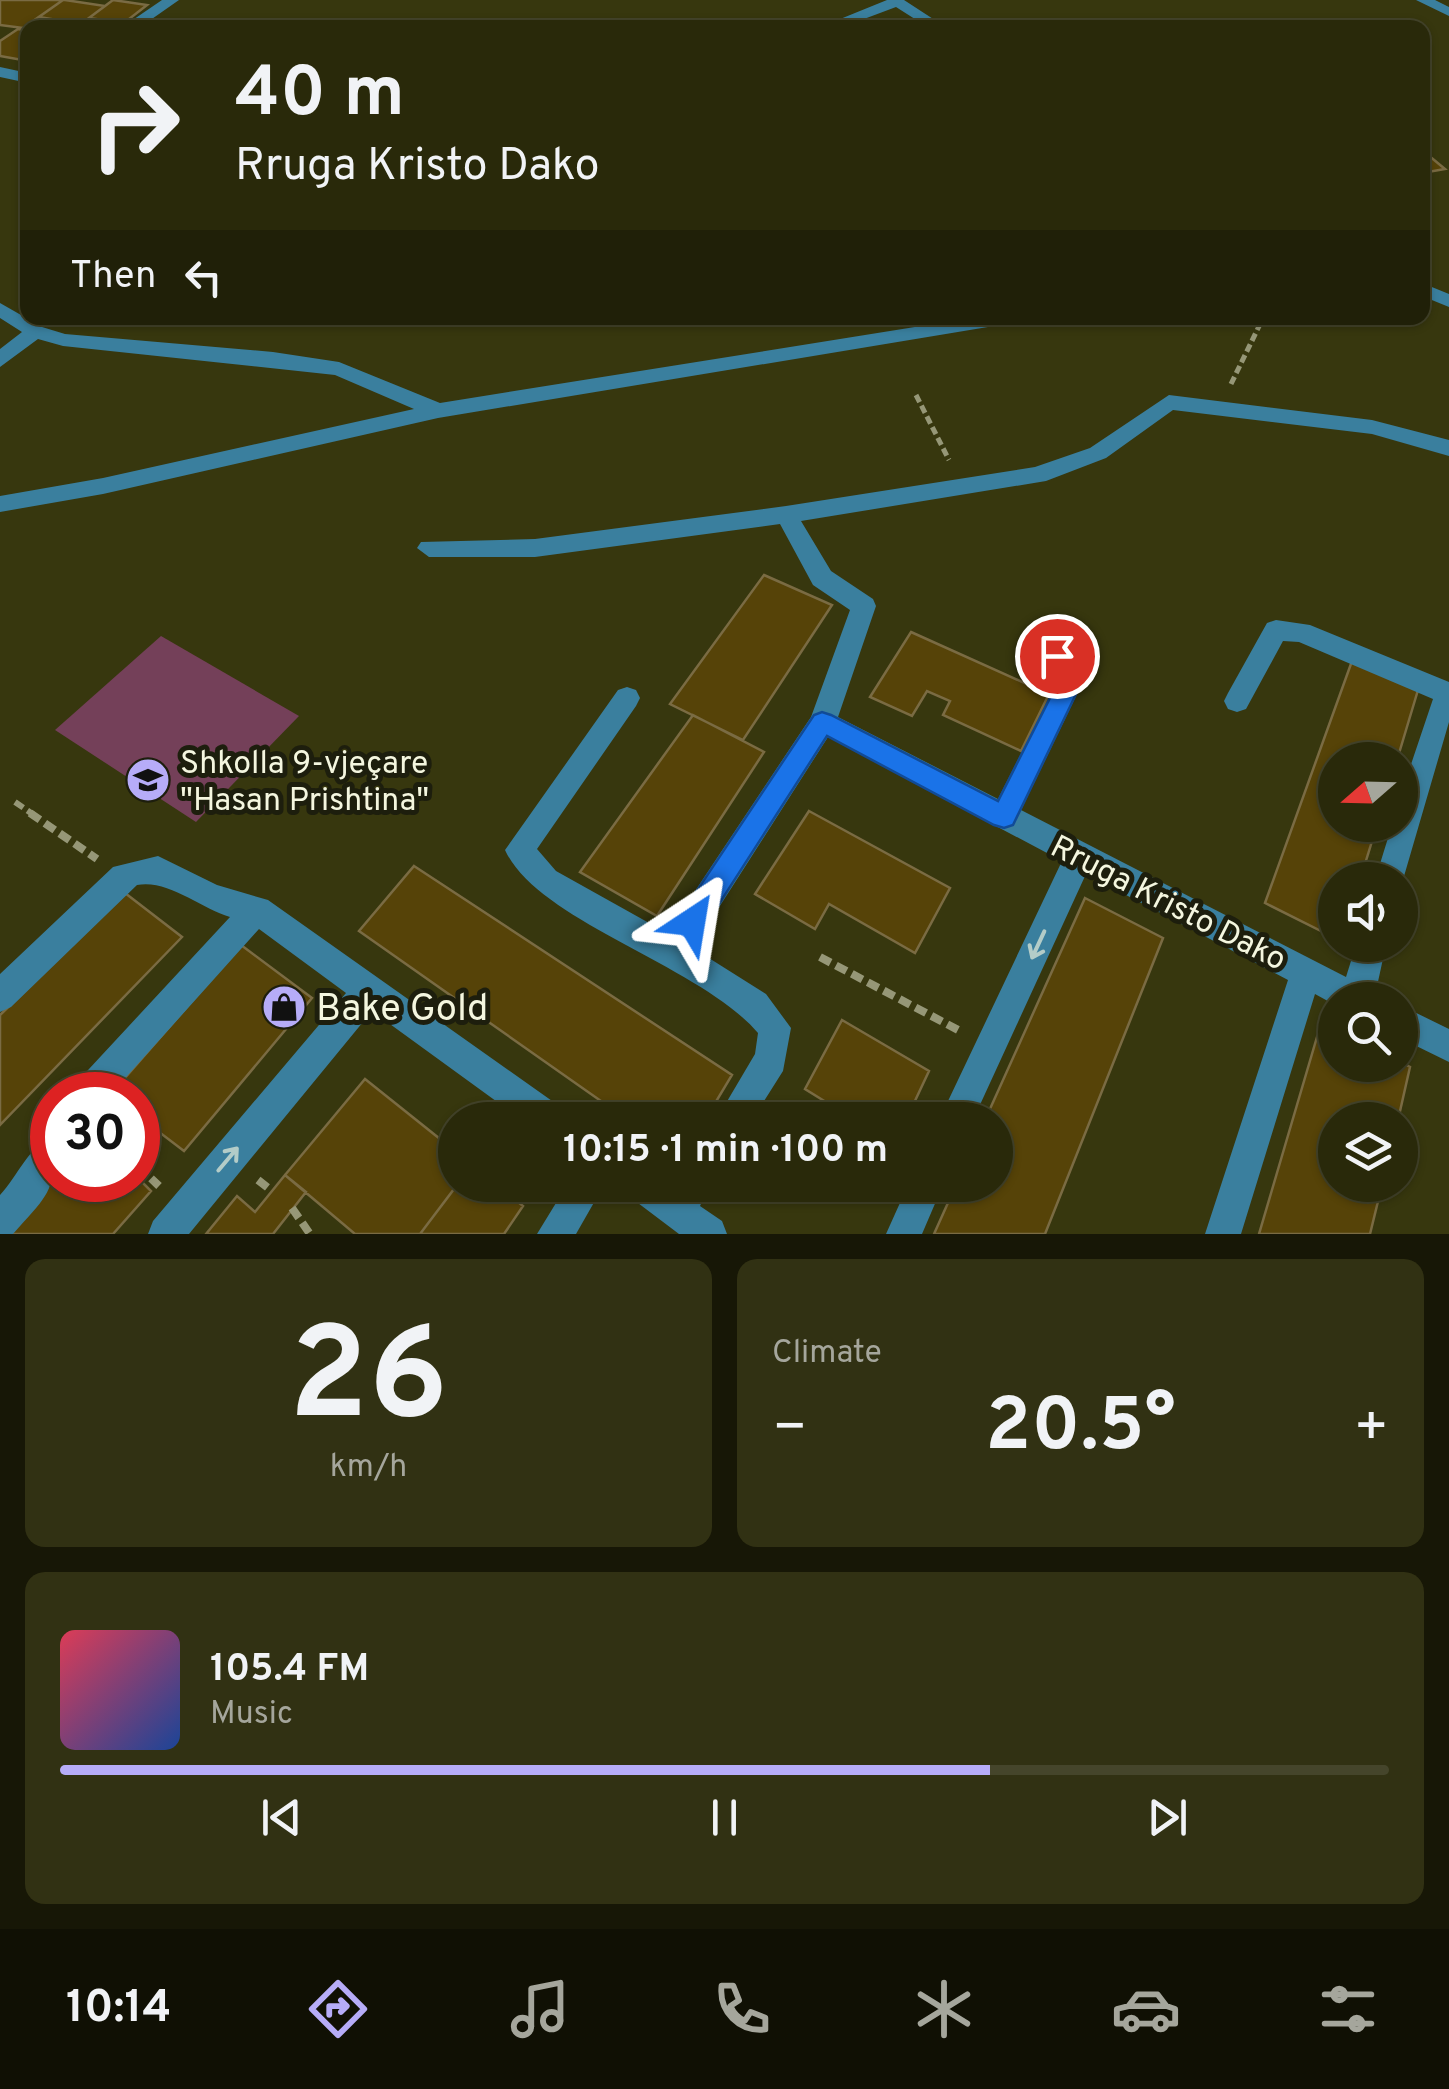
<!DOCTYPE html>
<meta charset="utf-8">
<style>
body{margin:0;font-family:Overpass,sans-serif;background:#313113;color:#f1f3f6;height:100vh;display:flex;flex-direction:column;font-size:38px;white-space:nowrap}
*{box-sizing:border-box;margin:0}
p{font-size:32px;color:#a5a69c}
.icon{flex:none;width:55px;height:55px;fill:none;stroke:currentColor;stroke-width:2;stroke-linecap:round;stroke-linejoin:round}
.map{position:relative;height:1234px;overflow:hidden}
.drawer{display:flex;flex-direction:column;gap:25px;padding:25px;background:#171706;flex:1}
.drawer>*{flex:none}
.hud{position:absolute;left:20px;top:20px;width:1410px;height:305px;border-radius:20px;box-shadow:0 2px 8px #0004,0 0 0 2px #45452b;background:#29290a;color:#f1f3f6;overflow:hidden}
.needle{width:65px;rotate:250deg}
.tools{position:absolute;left:1318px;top:742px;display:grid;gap:20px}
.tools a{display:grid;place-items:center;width:100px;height:100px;border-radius:50%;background:#29290a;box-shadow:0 2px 8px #0004,0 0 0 2px #45452b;font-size:50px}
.speed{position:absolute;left:30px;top:1072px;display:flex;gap:20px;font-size:50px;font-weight:700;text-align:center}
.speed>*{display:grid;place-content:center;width:130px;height:130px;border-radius:50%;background:#29290a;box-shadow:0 2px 8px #0004,0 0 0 2px #45452b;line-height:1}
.speed .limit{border:15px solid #d22;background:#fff;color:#111}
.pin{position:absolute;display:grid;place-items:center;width:85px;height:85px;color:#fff;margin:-42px;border:5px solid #fff;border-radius:50%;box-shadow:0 2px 10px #0007}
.me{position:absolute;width:110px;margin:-55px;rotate:33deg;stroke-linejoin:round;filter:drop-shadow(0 0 8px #0008)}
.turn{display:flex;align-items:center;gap:35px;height:210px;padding:0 50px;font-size:45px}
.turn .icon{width:130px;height:130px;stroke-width:2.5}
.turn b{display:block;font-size:70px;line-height:85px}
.then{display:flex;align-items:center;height:95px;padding:0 50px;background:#0003;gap:20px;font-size:38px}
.big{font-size:75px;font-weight:700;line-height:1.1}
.drawer .widget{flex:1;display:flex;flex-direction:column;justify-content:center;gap:15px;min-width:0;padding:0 35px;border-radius:20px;background:#313113}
.drawer .dial{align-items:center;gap:0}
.dial b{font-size:130px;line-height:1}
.song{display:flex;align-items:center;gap:30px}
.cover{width:120px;height:120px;border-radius:15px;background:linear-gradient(135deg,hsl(350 70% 55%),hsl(220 70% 35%))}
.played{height:10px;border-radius:5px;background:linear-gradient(90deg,#b6acf8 70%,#45452b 70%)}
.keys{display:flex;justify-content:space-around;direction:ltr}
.heat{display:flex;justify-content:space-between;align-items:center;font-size:55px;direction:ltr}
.drawer .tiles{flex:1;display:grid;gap:25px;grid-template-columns:1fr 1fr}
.widget:last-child{grid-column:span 2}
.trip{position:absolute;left:438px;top:1102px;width:575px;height:100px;border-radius:50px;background:#29290a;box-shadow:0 2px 8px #0004,0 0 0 2px #45452b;font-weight:700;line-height:100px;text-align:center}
.tabs{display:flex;height:160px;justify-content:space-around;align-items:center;background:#101004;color:#a5a69c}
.tabs .icon{width:70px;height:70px}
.tabs .active{color:#b6acf8}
.tabs b{font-size:45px;color:#f1f3f6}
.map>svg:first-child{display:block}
.green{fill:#744059}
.building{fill:#564308;stroke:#7a6b43;stroke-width:2.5}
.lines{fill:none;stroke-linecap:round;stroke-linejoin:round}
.path-far2{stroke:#969777;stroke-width:5;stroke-dasharray:8 4;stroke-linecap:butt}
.path-far1{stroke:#969777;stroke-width:6;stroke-dasharray:10 5;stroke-linecap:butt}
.path{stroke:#969777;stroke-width:8;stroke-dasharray:12 6;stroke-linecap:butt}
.minor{fill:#3a7f9e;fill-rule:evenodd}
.oneway{stroke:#b3ccc8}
.route{fill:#1a73e8;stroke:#114b97;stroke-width:2.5}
.labels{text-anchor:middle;stroke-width:10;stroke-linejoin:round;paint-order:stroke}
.poi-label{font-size:32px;fill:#f4f6df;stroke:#1d1e0d;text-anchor:start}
.street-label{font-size:32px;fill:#f4f6df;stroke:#1d1e0d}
.near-poi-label{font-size:38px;fill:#f4f6df;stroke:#1d1e0d;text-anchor:start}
</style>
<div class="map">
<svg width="1449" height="1234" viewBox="0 0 1449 1234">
<rect width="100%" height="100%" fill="#37370e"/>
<path class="green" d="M161,636L299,716L196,822L55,730Z"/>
<path class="building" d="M0,0H63L23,28L0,25Z
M63,0H65L105,6L81,24L39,17Z
M113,0L147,5L124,23L89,18Z
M18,29L28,31V61L0,56V41Z
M1422,150L1445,169L1422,173Z
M764,575L832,605L743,740L670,704Z
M911,632L1049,694L1021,751L943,715L950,701L927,691L912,716L870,697Z
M1352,661L1418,690L1397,760H1335V825H1377L1360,880H1335V938L1265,903Z
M693,715L764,752L657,916L580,872Z
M809,811L950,888L915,953L829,904L815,929L755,894Z
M414,866L732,1075L705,1120H628L359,931Z
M125,893L182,937L0,1125V1015Z
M1085,898L1163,938L1045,1234H934L956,1185H995V1120H985Z
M241,945L312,998L184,1151L138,1116V1095H110Z
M842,1020L929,1071L906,1120H855L805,1089Z
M1322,1020L1335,1027V1065H1400V1062L1410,1067L1398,1120H1335V1185H1382L1370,1234H1259Z
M365,1079L455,1151L457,1185L420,1234H355L285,1175Z
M285,1175L306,1192L273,1234H206L237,1196L255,1212Z
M138,1178L151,1191L113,1234H3L53,1180Z
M457,1185H497L523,1206L504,1234H420Z"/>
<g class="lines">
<path class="path-far2" d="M1231,384L1263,318
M916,395L949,460"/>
<path class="path-far1" d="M15,802L34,815"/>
<path class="path" d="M30,813L97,859
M820,957L960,1031
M138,1166L159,1186
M258,1180L272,1191
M292,1208L310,1234"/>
<path class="minor" d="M162,0H179L139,28H121Z
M887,0H904L947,28H929L896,7L840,28H818Z
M1416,0H1435L1449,7V16Z
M0,67L28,73V83L0,77Z
M1422,283L1449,294V307L1422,296Z
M0,303L42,327L65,334L273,352L339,362L440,403L971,318H1016L1006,324L438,418L103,494L0,512V496L103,478L414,409L335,375L63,346L38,339L0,367V349L22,332L0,318Z
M1169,395L1372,420L1449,440V456L1372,434L1173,410L1106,458L1046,481L801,521L831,571L873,599L876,606L838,717L998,799L1053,690L1044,656L1048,649L1057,646L1066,649L1079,690L1021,810L1346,977L1356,945H1386L1374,1000H1335V1005L1315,994L1241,1234H1205L1288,980L1086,874L973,1120H939L1062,861L828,737L693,948L766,994L791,1028L783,1071L752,1120H716L755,1054L758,1033C700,965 538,922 505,850L618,690L627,687L636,690L640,698L636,706L537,849L556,871L667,933L811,717L850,610L813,585L780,524L535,557H429L417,548L421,542L535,539L786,506L1035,467L1090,448Z
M1276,620L1310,625L1449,682V722L1400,890V880H1375L1392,825H1400V797L1433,699L1299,642L1283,641L1246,709L1237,712L1228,709L1224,701L1228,693L1267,623Z
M158,856L217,885L268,900L562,1108L567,1120H522L372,1011L189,1234H148L153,1221L346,993L259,929L110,1095H71L76,1083L230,917C200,908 168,879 137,885L11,1007L0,1012V974L113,867Z
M1400,1005L1449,1029V1062L1400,1038Z
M52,1136C56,1192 51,1191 13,1234H0V1195C17,1177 30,1145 52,1136Z
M567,1185H604L576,1234H537Z
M625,1185H710L700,1206L722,1221L727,1234H679L630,1197Z
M908,1185H943L922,1234H886Z"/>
</g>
<defs><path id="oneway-shaft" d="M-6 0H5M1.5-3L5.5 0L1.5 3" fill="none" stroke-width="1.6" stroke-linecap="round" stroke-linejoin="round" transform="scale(2.5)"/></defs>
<g class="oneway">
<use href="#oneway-shaft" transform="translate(1038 945) rotate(115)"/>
<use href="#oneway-shaft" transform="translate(228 1159) rotate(-50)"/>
</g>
<path class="route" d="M1057,646L1065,649L1078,690L1013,825L1004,828L994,825L827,736L701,932L692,935L682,932L678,922L682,913L814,715L822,712L831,715L998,801L1054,690L1045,656L1048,649Z"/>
<defs>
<symbol id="school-disc" viewBox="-11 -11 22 22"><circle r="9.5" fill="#b6acf8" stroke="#1d1e0d"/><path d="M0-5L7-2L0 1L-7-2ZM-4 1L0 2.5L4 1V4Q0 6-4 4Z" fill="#111"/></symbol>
<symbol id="shop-disc" viewBox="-11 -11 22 22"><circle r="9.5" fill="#b6acf8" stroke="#1d1e0d"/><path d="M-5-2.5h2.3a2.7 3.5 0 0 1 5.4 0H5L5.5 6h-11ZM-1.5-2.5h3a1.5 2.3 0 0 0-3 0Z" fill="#111"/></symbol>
</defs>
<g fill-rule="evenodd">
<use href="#school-disc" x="123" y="755" width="50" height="50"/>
<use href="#shop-disc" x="259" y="982" width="50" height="50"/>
</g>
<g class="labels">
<g class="poi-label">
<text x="180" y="773">Shkolla 9-vjeçare<tspan x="180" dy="37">"Hasan Prishtina"</tspan></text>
</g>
<g class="street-label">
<text transform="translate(1169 902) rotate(27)" y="11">Rruga Kristo Dako</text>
</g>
<g class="near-poi-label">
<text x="316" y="1020">Bake Gold</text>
</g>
</g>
</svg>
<div class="tools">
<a><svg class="needle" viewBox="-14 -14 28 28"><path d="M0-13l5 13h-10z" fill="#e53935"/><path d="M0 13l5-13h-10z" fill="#a5a69c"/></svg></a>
<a><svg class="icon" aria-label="sound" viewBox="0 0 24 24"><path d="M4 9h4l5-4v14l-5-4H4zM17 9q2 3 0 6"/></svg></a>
<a><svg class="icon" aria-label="search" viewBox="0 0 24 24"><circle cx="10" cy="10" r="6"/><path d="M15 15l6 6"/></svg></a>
<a><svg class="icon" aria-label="layers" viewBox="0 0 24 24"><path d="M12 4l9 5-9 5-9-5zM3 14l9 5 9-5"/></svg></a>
</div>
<div class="speed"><div class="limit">30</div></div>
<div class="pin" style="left:1057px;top:656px;background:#d93025"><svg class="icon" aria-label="arrive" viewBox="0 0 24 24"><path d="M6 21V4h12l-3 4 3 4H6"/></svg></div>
<svg class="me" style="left:692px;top:922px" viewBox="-20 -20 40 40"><path d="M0-17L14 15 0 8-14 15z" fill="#1a73e8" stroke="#fff" stroke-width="4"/></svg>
<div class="trip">10:15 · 1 min · 100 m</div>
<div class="hud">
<div class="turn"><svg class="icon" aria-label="right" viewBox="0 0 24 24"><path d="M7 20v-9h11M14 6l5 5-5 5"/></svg><div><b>40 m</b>Rruga Kristo Dako</div></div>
<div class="then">Then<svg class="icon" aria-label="left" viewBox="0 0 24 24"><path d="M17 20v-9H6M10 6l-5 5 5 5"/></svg></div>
</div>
</div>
<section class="drawer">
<div class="tiles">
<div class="widget dial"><b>26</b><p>km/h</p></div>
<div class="widget"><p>Climate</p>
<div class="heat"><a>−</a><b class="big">20.5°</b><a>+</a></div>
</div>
<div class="widget">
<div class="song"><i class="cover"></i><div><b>105.4 FM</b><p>Music</p></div></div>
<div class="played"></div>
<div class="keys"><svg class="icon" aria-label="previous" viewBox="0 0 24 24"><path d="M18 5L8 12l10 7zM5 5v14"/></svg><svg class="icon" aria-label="pause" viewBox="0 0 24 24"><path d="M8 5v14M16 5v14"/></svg><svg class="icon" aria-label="next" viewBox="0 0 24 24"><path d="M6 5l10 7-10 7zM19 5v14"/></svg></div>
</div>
</div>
</section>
<nav class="tabs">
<b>10:14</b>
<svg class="icon active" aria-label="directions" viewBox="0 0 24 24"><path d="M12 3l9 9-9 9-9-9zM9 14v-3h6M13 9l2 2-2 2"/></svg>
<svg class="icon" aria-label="music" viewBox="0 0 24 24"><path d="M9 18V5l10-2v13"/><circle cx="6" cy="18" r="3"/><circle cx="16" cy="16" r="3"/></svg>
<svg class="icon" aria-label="phone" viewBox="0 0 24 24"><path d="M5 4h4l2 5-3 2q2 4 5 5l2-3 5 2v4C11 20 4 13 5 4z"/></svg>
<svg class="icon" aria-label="climate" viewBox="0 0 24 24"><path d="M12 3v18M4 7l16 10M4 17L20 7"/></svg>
<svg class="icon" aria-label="car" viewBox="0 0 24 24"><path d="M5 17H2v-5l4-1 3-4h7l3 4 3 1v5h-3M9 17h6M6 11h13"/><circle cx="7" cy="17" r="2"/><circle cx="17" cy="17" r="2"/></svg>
<svg class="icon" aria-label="filters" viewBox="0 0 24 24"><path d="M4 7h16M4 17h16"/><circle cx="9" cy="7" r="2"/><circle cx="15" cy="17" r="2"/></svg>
</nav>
